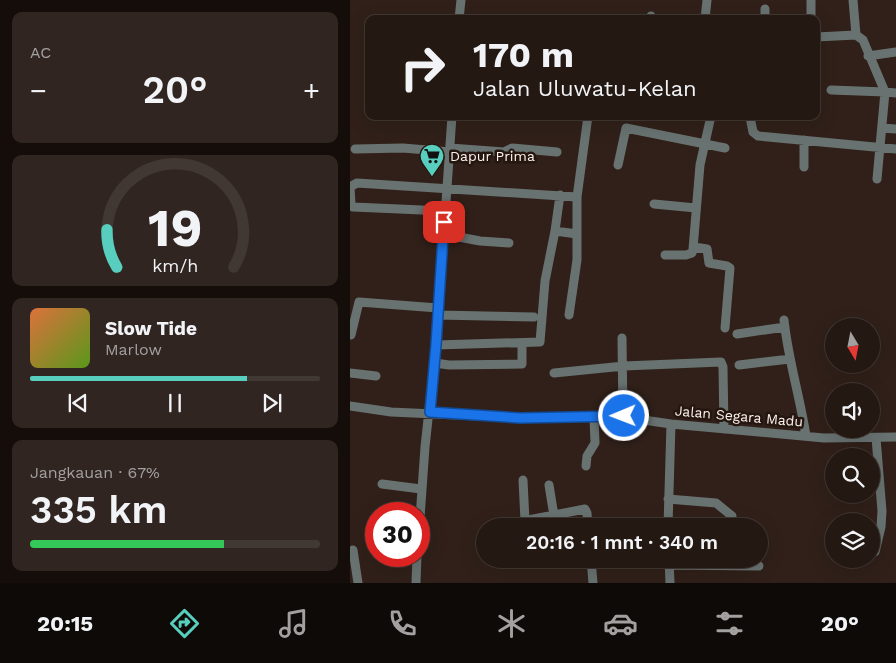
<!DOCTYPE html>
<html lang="id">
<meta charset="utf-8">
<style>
body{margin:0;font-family:"Work Sans",sans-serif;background:#302521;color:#f1f3f6;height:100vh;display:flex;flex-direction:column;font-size:19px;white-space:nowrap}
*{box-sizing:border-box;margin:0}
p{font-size:16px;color:#a3a0a0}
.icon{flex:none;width:28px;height:28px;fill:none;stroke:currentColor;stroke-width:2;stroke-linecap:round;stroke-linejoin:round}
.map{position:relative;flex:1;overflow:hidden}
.sheet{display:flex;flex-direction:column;gap:12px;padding:12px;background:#140d0a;width:350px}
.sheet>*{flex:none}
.guide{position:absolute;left:15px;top:15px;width:455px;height:105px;border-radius:10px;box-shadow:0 5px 20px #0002,0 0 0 1px #413733;background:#241813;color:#f1f3f6;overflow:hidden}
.needle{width:32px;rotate:170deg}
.tools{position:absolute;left:475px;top:318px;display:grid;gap:10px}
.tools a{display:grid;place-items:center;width:55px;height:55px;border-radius:50%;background:#241813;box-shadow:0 5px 20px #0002,0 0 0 1px #413733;font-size:25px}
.speed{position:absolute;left:15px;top:502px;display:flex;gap:10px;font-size:25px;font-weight:700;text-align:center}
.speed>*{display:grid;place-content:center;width:65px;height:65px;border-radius:50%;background:#241813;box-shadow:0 5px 20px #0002,0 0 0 1px #413733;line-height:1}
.speed .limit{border:8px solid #d22;background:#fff;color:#111}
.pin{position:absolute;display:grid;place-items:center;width:42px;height:42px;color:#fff;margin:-21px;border-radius:10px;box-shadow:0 2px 8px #0006}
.me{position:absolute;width:55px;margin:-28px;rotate:269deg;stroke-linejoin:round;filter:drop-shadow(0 0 4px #0008)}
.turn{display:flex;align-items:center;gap:18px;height:105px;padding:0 25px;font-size:22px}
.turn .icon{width:65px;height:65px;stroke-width:2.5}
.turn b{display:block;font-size:35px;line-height:42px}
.big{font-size:38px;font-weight:600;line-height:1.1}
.sheet .widget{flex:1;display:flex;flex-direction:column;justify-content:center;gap:8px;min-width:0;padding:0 18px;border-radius:10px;background:#302521}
.sheet .dial{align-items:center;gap:0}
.dial svg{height:130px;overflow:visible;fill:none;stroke:#413733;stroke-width:7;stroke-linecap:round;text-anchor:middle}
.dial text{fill:#f1f3f6;stroke:none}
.song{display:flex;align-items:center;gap:15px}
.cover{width:60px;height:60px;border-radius:8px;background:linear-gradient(135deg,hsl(20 70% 55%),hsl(90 70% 35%))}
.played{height:5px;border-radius:2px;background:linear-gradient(90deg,#58cebf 75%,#413733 75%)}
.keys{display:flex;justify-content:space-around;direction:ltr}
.heat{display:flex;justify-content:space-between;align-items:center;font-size:28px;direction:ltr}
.charge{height:8px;border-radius:4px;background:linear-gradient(90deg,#34c759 67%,#413733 0)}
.trip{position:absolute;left:126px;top:518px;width:292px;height:50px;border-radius:25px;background:#241813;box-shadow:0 5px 20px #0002,0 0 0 1px #413733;font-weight:600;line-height:50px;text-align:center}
.menu{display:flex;height:80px;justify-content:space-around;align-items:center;background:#0e0a08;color:#a3a0a0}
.menu .icon{width:35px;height:35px}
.menu .on{color:#58cebf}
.menu b{font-size:22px;color:#f1f3f6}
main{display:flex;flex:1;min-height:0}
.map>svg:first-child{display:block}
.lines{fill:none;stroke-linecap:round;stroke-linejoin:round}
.minor{stroke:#687270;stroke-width:9}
.route-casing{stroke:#114b97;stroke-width:12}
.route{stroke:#1a73e8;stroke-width:9}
.labels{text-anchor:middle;stroke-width:5;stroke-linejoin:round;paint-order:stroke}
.poi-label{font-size:14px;fill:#fdf2ed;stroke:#251710;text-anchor:start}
.street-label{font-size:14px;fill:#fdf2ed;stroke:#251710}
</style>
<main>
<section class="sheet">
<div class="widget"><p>AC</p>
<div class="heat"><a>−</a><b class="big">20°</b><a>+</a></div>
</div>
<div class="widget dial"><svg viewBox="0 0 100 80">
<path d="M14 69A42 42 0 1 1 86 69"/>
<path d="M14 69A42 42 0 0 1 8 46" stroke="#58cebf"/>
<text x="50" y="56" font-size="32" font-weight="700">19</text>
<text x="50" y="72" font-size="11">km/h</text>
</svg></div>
<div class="widget">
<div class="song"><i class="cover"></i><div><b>Slow Tide</b><p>Marlow</p></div></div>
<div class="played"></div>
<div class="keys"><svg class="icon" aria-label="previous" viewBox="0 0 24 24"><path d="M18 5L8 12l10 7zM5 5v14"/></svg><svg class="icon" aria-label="pause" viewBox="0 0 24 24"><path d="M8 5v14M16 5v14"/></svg><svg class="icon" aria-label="next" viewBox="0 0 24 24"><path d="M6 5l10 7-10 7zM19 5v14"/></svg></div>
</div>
<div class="widget"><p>Jangkauan · 67%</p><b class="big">335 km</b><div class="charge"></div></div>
</section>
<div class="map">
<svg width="546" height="583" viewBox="0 0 546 583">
<rect width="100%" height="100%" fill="#302019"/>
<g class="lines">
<path class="minor" d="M461,0V19
M503,0L506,35
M415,9V19
M109,19L111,0
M301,19V16
M355,19L357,0
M466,37L506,35L513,40L535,92L527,179
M518,56L546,52
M481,90L535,92L546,93
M400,117L403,132L408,136L546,149
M532,128L546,129
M100,148L154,152L162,148L207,152
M5,149L53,148L100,152
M268,165L276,128L375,148
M454,167V140
M304,204L346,208
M95,211L3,207L1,204L0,187L7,183L227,197
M205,231L227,234
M93,234L130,241L159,243
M344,247L357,249L359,263L377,266L380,268L375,328
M315,255H336L342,253L343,249L350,165L361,116
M87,315L184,317
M219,315L227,260V197L238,116
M434,320C438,359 450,397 456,436
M387,334L435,327
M1,335L9,302L88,308
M272,338L273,417
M86,345L190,342L195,281L205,231L210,195
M85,363L99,365L172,364V343
M389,365L440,359
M0,373L26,376
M204,373L274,366L371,362L373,367L374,429
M0,406L41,412L170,418L273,417L321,424L474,438L546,437
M236,466L237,456L245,443L244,417
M173,480L175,521
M32,484L71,489
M199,485L204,516
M318,499L366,503L382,516
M147,526L235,509L237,513L238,526
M318,526L321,424
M69,532L75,447L86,345L102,116
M3,550L8,583
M525,552L531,527L532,511L526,438
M241,559L243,583
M319,559L320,583
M319,565L409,566
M66,583L67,556"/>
</g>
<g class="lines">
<defs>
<path id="route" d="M94,222L86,345L80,412L170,418L274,416"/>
</defs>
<use href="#route" class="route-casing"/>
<use href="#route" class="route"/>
</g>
<defs>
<symbol id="supermarket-pin" viewBox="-11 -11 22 30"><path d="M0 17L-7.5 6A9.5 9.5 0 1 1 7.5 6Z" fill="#58cebf" stroke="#251710"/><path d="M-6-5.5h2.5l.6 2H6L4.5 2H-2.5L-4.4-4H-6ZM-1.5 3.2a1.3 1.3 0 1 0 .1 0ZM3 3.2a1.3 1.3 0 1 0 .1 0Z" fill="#111"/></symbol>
</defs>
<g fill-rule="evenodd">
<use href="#supermarket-pin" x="68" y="142" width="28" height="38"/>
</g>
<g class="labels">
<g class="poi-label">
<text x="100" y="161">Dapur Prima</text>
</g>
<g class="street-label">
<text transform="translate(389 416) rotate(5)" y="5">Jalan Segara Madu</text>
</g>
</g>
</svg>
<div class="tools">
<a><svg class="needle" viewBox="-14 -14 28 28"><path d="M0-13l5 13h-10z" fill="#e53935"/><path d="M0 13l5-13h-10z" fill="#a3a0a0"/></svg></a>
<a><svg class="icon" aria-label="sound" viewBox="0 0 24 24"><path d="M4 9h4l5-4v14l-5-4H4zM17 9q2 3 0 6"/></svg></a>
<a><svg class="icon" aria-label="search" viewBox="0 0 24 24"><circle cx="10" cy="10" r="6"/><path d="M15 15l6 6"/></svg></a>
<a><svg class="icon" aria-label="layers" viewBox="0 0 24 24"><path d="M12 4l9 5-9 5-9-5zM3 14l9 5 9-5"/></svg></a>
</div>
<div class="speed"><div class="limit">30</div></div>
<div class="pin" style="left:94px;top:222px;background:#d93025"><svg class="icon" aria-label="arrive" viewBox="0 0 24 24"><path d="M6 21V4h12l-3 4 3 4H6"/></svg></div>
<svg class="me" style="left:274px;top:416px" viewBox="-20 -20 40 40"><circle r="17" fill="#1a73e8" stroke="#fff" stroke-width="3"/><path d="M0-11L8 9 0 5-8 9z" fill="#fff"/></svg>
<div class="trip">20:16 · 1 mnt · 340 m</div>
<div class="guide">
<div class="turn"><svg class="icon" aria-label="right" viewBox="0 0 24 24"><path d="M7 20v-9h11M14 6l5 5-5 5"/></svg><div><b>170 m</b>Jalan Uluwatu-Kelan</div></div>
</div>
</div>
</main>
<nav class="menu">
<b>20:15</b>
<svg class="icon on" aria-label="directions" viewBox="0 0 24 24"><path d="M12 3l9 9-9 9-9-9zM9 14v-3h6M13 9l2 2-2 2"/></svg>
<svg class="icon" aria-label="music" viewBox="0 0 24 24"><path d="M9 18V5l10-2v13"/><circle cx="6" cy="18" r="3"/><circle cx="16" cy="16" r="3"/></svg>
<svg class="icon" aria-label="phone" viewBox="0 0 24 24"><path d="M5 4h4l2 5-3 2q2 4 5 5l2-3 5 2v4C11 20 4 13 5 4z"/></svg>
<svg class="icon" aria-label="climate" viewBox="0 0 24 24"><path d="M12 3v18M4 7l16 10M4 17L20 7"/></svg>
<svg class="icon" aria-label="car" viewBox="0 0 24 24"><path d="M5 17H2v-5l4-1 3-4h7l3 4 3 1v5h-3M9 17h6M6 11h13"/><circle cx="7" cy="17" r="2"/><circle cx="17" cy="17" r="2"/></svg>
<svg class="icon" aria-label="filters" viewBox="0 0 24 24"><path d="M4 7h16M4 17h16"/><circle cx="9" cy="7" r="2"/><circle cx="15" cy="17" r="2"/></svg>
<b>20°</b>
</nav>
